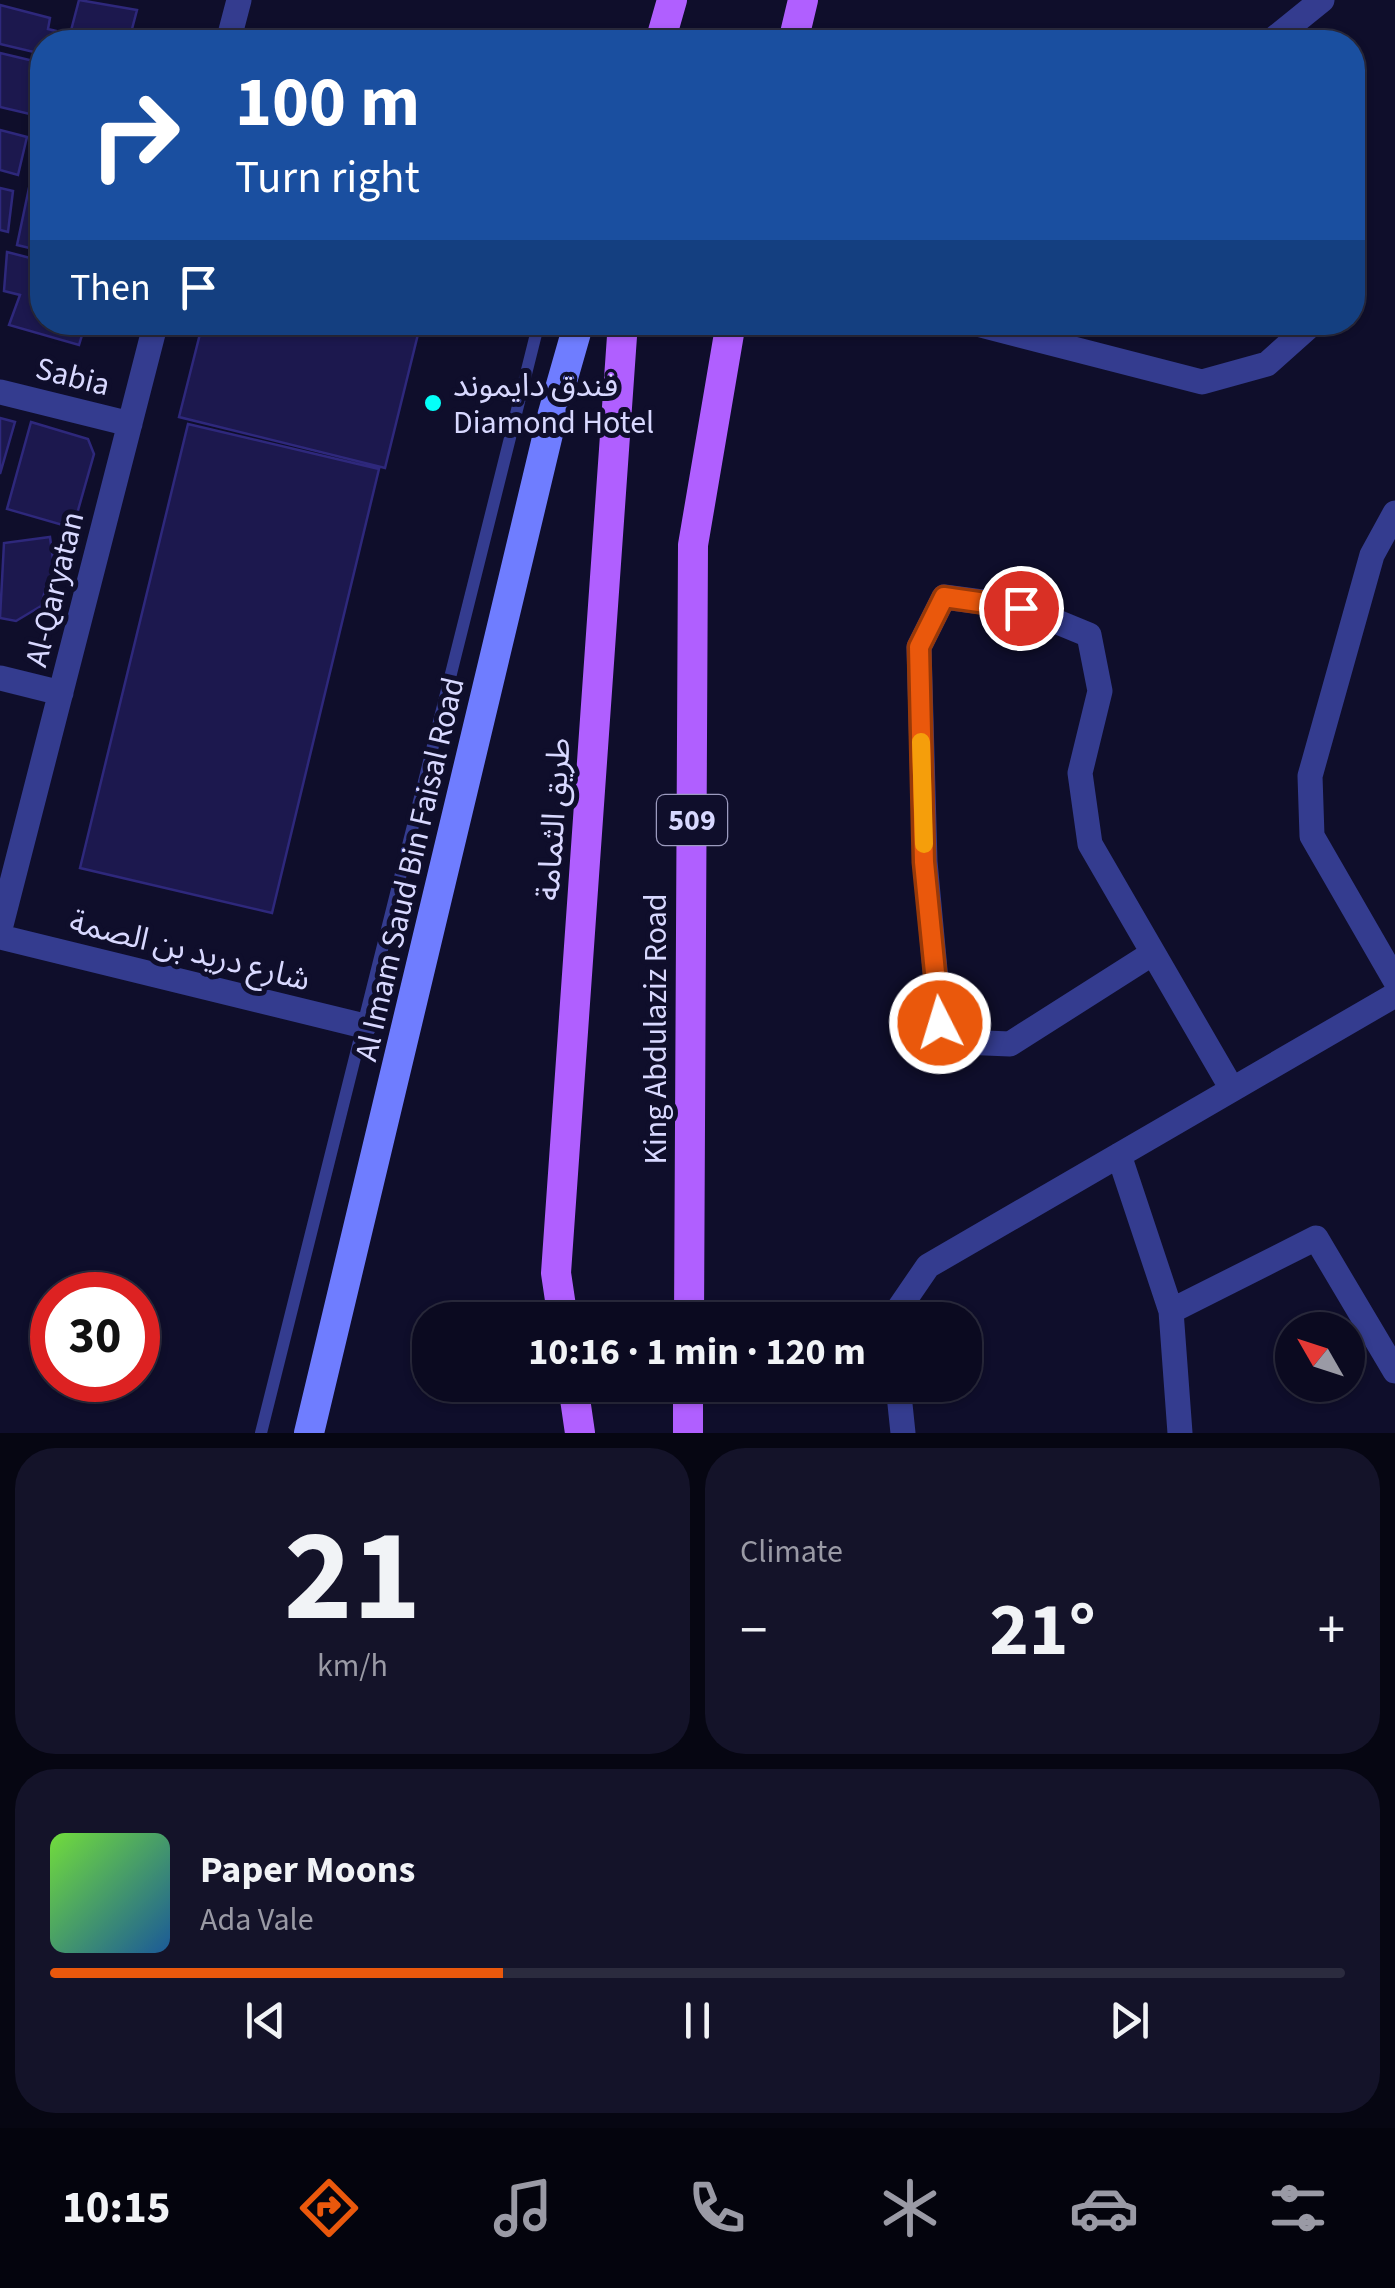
<!DOCTYPE html>
<meta charset="utf-8">
<style>
body{margin:0;font-family:"Source Sans 3","Noto Sans Arabic",sans-serif;background:#141329;color:#f1f3f6;height:100vh;display:flex;flex-direction:column;font-size:38px;white-space:nowrap}
*{box-sizing:border-box;margin:0}
p{font-size:32px;color:#9a9aa5}
.icon{flex:none;width:55px;height:55px;fill:none;stroke:currentColor;stroke-width:2;stroke-linecap:round;stroke-linejoin:round}
.map{position:relative;height:1433px;overflow:hidden}
.details{display:flex;flex-direction:column;gap:15px;padding:15px;background:#060612;flex:1}
.details>*{flex:none}
.banner{position:absolute;left:30px;top:30px;width:1335px;height:305px;border-radius:40px;box-shadow:0 2px 8px #0004,0 0 0 2px #2b2b3e;background:#1a4fa0;color:#fff;overflow:hidden}
.needle{width:65px;rotate:309deg}
.buttons{position:absolute;left:1275px;top:1312px;display:grid;gap:20px}
.buttons a{display:grid;place-items:center;width:90px;height:90px;border-radius:50%;background:#0b0a20;box-shadow:0 2px 8px #0004,0 0 0 2px #2b2b3e;font-size:50px}
.speed{position:absolute;left:30px;top:1272px;display:flex;gap:20px;font-size:50px;font-weight:700;text-align:center}
.speed>*{display:grid;place-content:center;width:130px;height:130px;border-radius:50%;background:#0b0a20;box-shadow:0 2px 8px #0004,0 0 0 2px #2b2b3e;line-height:1}
.speed .limit{border:15px solid #d22;background:#fff;color:#111}
.pin{position:absolute;display:grid;place-items:center;width:85px;height:85px;color:#fff;margin:-42px;border:5px solid #fff;border-radius:50%;box-shadow:0 2px 10px #0007}
.me{position:absolute;width:110px;margin:-55px;rotate:355deg;stroke-linejoin:round;filter:drop-shadow(0 0 8px #0008)}
.turn{display:flex;align-items:center;gap:35px;height:210px;padding:0 40px;font-size:45px}
.turn .icon{width:130px;height:130px;stroke-width:2.5}
.turn b{display:block;font-size:70px;line-height:85px}
.then{display:flex;align-items:center;height:95px;padding:0 40px;background:#0003;gap:20px;font-size:38px}
.big{font-size:75px;font-weight:700;line-height:1.1}
.details .card{flex:1;display:flex;flex-direction:column;justify-content:center;gap:15px;min-width:0;padding:0 35px;border-radius:40px;background:#141329}
.details .dial{align-items:center;gap:0}
.dial b{font-size:130px;line-height:1}
.song{display:flex;align-items:center;gap:30px}
.cover{width:120px;height:120px;border-radius:15px;background:linear-gradient(135deg,hsl(100 70% 55%),hsl(210 70% 35%))}
.played{height:10px;border-radius:5px;background:linear-gradient(90deg,#ea580c 35%,#2b2b3e 35%)}
.keys{display:flex;justify-content:space-around;direction:ltr}
.heat{display:flex;justify-content:space-between;align-items:center;font-size:55px;direction:ltr}
.details .tiles{flex:1;display:grid;gap:15px;grid-template-columns:1fr 1fr}
.card:last-child{grid-column:span 2}
.trip{position:absolute;left:412px;top:1302px;width:570px;height:100px;border-radius:40px;background:#0b0a20;box-shadow:0 2px 8px #0004,0 0 0 2px #2b2b3e;font-weight:700;line-height:100px;text-align:center}
.tabs{display:flex;height:160px;justify-content:space-around;align-items:center;background:#04040d;color:#9a9aa5}
.tabs .icon{width:70px;height:70px}
.tabs .on{color:#ea580c}
.tabs b{font-size:45px;color:#f1f3f6}
.map>svg:first-child{display:block}
.building{fill:#1c184e;stroke:#2e287c;stroke-width:2.5}
.lines{fill:none;stroke-linecap:round;stroke-linejoin:round}
.lane{stroke:#343c8f;stroke-width:12}
.street{stroke:#343c8f;stroke-width:25}
.secondary{stroke:#6f7dff;stroke-width:30}
.primary{stroke:#b05fff;stroke-width:30}
.route-casing{stroke:#983908;stroke-width:25}
.route{stroke:#ea580c;stroke-width:18}
.slow{stroke:#f59e0b;stroke-width:18}
.poi-dot{fill:#04fff9;stroke:#0f0e2b;stroke-width:4}
.labels{text-anchor:middle;stroke-width:10;stroke-linejoin:round;paint-order:stroke}
.shield{fill:#0f0e2b;stroke:#9c9bbf;stroke-width:2.5}
.shield-label{font-size:30px;font-weight:bold;fill:#d8d8ff}
.street-label{font-size:32px;fill:#d8d8ff;stroke:#0f0e2b}
.poi-label{font-size:32px;fill:#d8d8ff;stroke:#0f0e2b;text-anchor:start}
</style>
<div class="map">
<svg width="1395" height="1433" viewBox="0 0 1395 1433">
<rect width="100%" height="100%" fill="#0f0e2b"/>
<path class="building" d="M79,0L137,10L132,29L149,33L147,42H68Z
M0,5L50,18L48,29L56,31L53,42H42V54L0,44Z
M0,53L42,63L34,115L0,107Z
M0,130L27,137L18,175L0,170Z
M30,183L42,186V251L17,245Z
M0,188L13,191L8,232L0,230Z
M7,252L42,261V322H86L79,345L9,325L20,295L4,291Z
M203,322H421L385,468L179,417Z
M0,418L15,422L0,474Z
M31,422L88,439L94,454L73,528L7,509Z
M188,424L379,469L272,913L80,868Z
M50,537L56,582L46,586L41,606L16,621L0,618L4,543Z"/>
<g class="lines">
<path class="lane" d="M261,1433L539,322"/>
<path class="street" d="M228,42L239,0
M1270,42L1322,0
M969,322L1202,382L1267,364L1314,322
M0,392L130,424
M1395,513L1372,555L1310,776L1312,836L1395,980
M0,678L61,693
M0,929L156,322
M0,937L364,1026
M1153,953L1010,1044L961,1042L940,1023L925,862L919,647L944,597L1021,607L1089,635L1100,691L1080,773L1090,844L1232,1089
M1119,1155L1171,1311L1180,1433
M1171,1311L1316,1238L1395,1371
M891,1320L928,1266L1395,995
M898,1385L903,1433"/>
<path class="secondary" d="M309,1433L553,413L579,322"/>
<path class="primary" d="M660,42L672,0
M793,42L803,0
M563,1320L556,1273L623,322
M689,1320L693,545L731,322
M573,1385L580,1433
M688,1433V1385"/>
</g>
<g class="lines">
<defs>
<path id="route" d="M940,1023L924,862L919,647L944,597L1021,608"/>
</defs>
<use href="#route" class="route-casing"/>
<use href="#route" class="route"/>
<path class="slow" d="M921,742L924,844"/>
</g>
<circle class="poi-dot" cx="433" cy="403" r="10"/>
<g class="labels">
<rect class="shield" x="657" y="795" width="70" height="50" rx="8"/>
<g class="shield-label">
<text x="692" y="830">509</text>
</g>
<g class="street-label">
<text transform="translate(73 376) rotate(14)" y="11">Sabia</text>
<text transform="translate(54 589) rotate(-76)" y="11">Al-Qaryatan</text>
<text transform="translate(553 819) rotate(-86)" y="11">طريق الثمامة</text>
<text transform="translate(409 869) rotate(-77)" y="11">Al Imam Saud Bin Faisal Road</text>
<text transform="translate(190 950) rotate(14)" y="11">شارع دريد بن الصمة</text>
<text transform="translate(655 1029) rotate(-90)" y="11">King Abdulaziz Road</text>
</g>
<g class="poi-label">
<text x="453" y="396">فندق دايموند<tspan x="453" dy="37">Diamond Hotel</tspan></text>
</g>
</g>
</svg>
<div class="buttons">
<a><svg class="needle" viewBox="-14 -14 28 28"><path d="M0-13l5 13h-10z" fill="#e53935"/><path d="M0 13l5-13h-10z" fill="#9a9aa5"/></svg></a>
</div>
<div class="speed"><div class="limit">30</div></div>
<div class="pin" style="left:1021px;top:608px;background:#d93025"><svg class="icon" aria-label="arrive" viewBox="0 0 24 24"><path d="M6 21V4h12l-3 4 3 4H6"/></svg></div>
<svg class="me" style="left:940px;top:1023px" viewBox="-20 -20 40 40"><circle r="17" fill="#ea580c" stroke="#fff" stroke-width="3"/><path d="M0-11L8 9 0 5-8 9z" fill="#fff"/></svg>
<div class="trip">10:16 · 1 min · 120 m</div>
<div class="banner">
<div class="turn"><svg class="icon" aria-label="right" viewBox="0 0 24 24"><path d="M7 20v-9h11M14 6l5 5-5 5"/></svg><div><b>100 m</b>Turn right</div></div>
<div class="then">Then<svg class="icon" aria-label="arrive" viewBox="0 0 24 24"><path d="M6 21V4h12l-3 4 3 4H6"/></svg></div>
</div>
</div>
<section class="details">
<div class="tiles">
<div class="card dial"><b>21</b><p>km/h</p></div>
<div class="card"><p>Climate</p>
<div class="heat"><a>−</a><b class="big">21°</b><a>+</a></div>
</div>
<div class="card">
<div class="song"><i class="cover"></i><div><b>Paper Moons</b><p>Ada Vale</p></div></div>
<div class="played"></div>
<div class="keys"><svg class="icon" aria-label="previous" viewBox="0 0 24 24"><path d="M18 5L8 12l10 7zM5 5v14"/></svg><svg class="icon" aria-label="pause" viewBox="0 0 24 24"><path d="M8 5v14M16 5v14"/></svg><svg class="icon" aria-label="next" viewBox="0 0 24 24"><path d="M6 5l10 7-10 7zM19 5v14"/></svg></div>
</div>
</div>
</section>
<nav class="tabs">
<b>10:15</b>
<svg class="icon on" aria-label="directions" viewBox="0 0 24 24"><path d="M12 3l9 9-9 9-9-9zM9 14v-3h6M13 9l2 2-2 2"/></svg>
<svg class="icon" aria-label="music" viewBox="0 0 24 24"><path d="M9 18V5l10-2v13"/><circle cx="6" cy="18" r="3"/><circle cx="16" cy="16" r="3"/></svg>
<svg class="icon" aria-label="phone" viewBox="0 0 24 24"><path d="M5 4h4l2 5-3 2q2 4 5 5l2-3 5 2v4C11 20 4 13 5 4z"/></svg>
<svg class="icon" aria-label="climate" viewBox="0 0 24 24"><path d="M12 3v18M4 7l16 10M4 17L20 7"/></svg>
<svg class="icon" aria-label="car" viewBox="0 0 24 24"><path d="M5 17H2v-5l4-1 3-4h7l3 4 3 1v5h-3M9 17h6M6 11h13"/><circle cx="7" cy="17" r="2"/><circle cx="17" cy="17" r="2"/></svg>
<svg class="icon" aria-label="filters" viewBox="0 0 24 24"><path d="M4 7h16M4 17h16"/><circle cx="9" cy="7" r="2"/><circle cx="15" cy="17" r="2"/></svg>
</nav>
